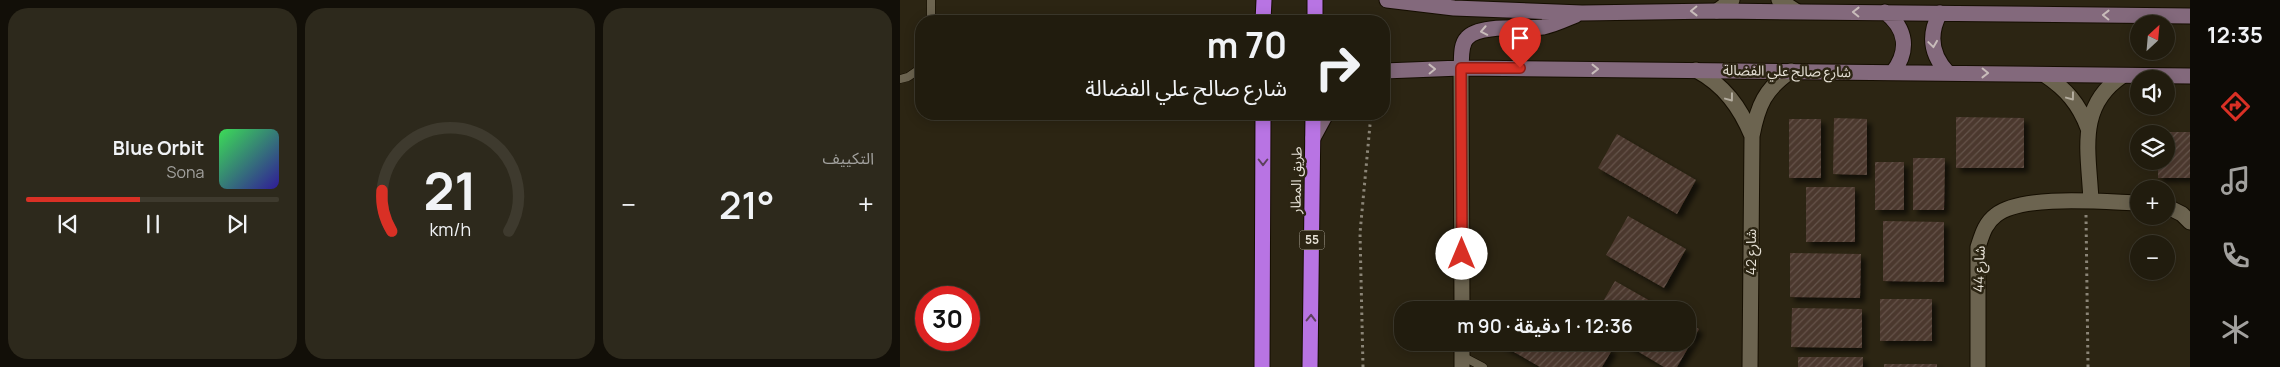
<!DOCTYPE html>
<html lang="ar">
<meta charset="utf-8">
<style>
body{margin:0;font-family:Manrope,"Noto Sans Arabic",sans-serif;background:#2d291c;color:#f1f3f6;direction:rtl;height:100vh;display:flex;flex-direction:column;font-size:19px;white-space:nowrap}
*{box-sizing:border-box;margin:0}
p{font-size:16px;color:#a2a19e}
.icon{flex:none;width:28px;height:28px;fill:none;stroke:currentColor;stroke-width:2;stroke-linecap:round;stroke-linejoin:round}
.map{position:relative;flex:1;overflow:hidden;direction:ltr}
.side{display:flex;flex-direction:column;gap:8px;padding:8px;background:#120f08;width:900px}
.side>*{flex:none}
.hud{position:absolute;left:15px;top:15px;width:475px;height:105px;border-radius:20px;box-shadow:0 2px 12px #0003,0 0 0 1px #3e3a2e;direction:rtl;background:#211c0e;color:#f1f3f6;overflow:hidden}
.needle{width:32px;rotate:26deg}
.controls{position:absolute;left:1230px;top:15px;display:grid;gap:10px}
.controls a{display:grid;place-items:center;width:45px;height:45px;border-radius:50%;background:#211c0e;box-shadow:0 2px 12px #0003,0 0 0 1px #3e3a2e;font-size:25px}
.speed{position:absolute;left:15px;top:286px;display:flex;gap:10px;font-size:25px;font-weight:700;text-align:center}
.speed>*{display:grid;place-content:center;width:65px;height:65px;border-radius:50%;background:#211c0e;box-shadow:0 2px 12px #0003,0 0 0 1px #3e3a2e;line-height:1}
.speed .limit{border:8px solid #d22;background:#fff;color:#111}
.pin{position:absolute;display:grid;place-items:center;width:42px;height:42px;color:#fff;margin:-51px -21px;border-radius:50% 50% 50% 0;rotate:-45deg;box-shadow:0 0 5px #0007}
.pin .icon{rotate:45deg}
.me{position:absolute;width:55px;margin:-28px;rotate:0deg;stroke-linejoin:round;filter:drop-shadow(0 0 4px #0008)}
.turn{display:flex;align-items:center;gap:18px;height:105px;padding:0 20px;font-size:22px}
.turn .icon{width:65px;height:65px;stroke-width:2.5}
.turn b{display:block;font-size:35px;line-height:42px}
.big{font-size:38px;font-weight:600;line-height:1.1}
.side .widget{flex:1;display:flex;flex-direction:column;justify-content:center;gap:8px;min-width:0;padding:0 18px;border-radius:20px;background:#2d291c}
.side .dial{align-items:center;gap:0}
.dial svg{height:130px;overflow:visible;fill:none;stroke:#3e3a2e;stroke-width:7;stroke-linecap:round;text-anchor:middle}
.dial text{fill:#f1f3f6;stroke:none}
.song{display:flex;align-items:center;gap:15px}
.cover{width:60px;height:60px;border-radius:8px;background:linear-gradient(135deg,hsl(130 70% 55%),hsl(250 70% 35%))}
.played{height:5px;border-radius:2px;background:linear-gradient(90deg,#d93025 45%,#3e3a2e 45%)}
.keys{display:flex;justify-content:space-around;direction:ltr}
.heat{display:flex;justify-content:space-between;align-items:center;font-size:28px;direction:ltr}
.side .tiles{flex:1;display:grid;gap:8px;grid-template-columns:repeat(3,1fr)}
.trip{position:absolute;left:494px;top:301px;width:302px;height:50px;border-radius:20px;background:#211c0e;box-shadow:0 2px 12px #0003,0 0 0 1px #3e3a2e;font-weight:600;line-height:50px;text-align:center;direction:rtl}
main{display:flex;flex:1;min-height:0}
.tabs{display:flex;flex-direction:column;width:90px;justify-content:space-around;align-items:center;background:#0d0b06;color:#a2a19e}
.tabs .icon{width:35px;height:35px}
.tabs .active{color:#d93025}
.tabs b{font-size:22px;color:#f1f3f6}
.map>svg:first-child{display:block}
.building{fill:url(#building-hatch);filter:url(#shadow)}
.lines{fill:none;stroke-linecap:round;stroke-linejoin:round}
.lane-casing{stroke:#150e01;stroke-width:9}
.street-casing{stroke:#150e01;stroke-width:17}
.secondary-casing{stroke:#150e01;stroke-width:17}
.highway-casing{stroke:#150e01;stroke-width:17}
.path{stroke:#8b8577;stroke-width:3;stroke-dasharray:2.5 4;stroke-linecap:butt}
.lane{stroke:#6c6450;stroke-width:8}
.street{stroke:#6c6450;stroke-width:15}
.secondary{stroke:#83697c;stroke-width:15}
.highway{stroke:#b874e3;stroke-width:15}
.oneway{stroke:#c8bcba}
.oneway2{stroke:#b5aea0}
.oneway3{stroke:#5d415c}
.route-casing{stroke:#8d1f18;stroke-width:12}
.route{stroke:#d93025;stroke-width:9}
.labels{text-anchor:middle;stroke-width:5;stroke-linejoin:round;paint-order:stroke}
.shield{fill:#2c2513;stroke:#aea89b;stroke-width:1}
.shield-label{font-size:12px;font-weight:bold;fill:#e5e0d5}
.street-label{font-size:14px;fill:#e5e0d5;stroke:#2c2513}
</style>
<main>
<nav class="tabs">
<b>12:35</b>
<svg class="icon active" aria-label="directions" viewBox="0 0 24 24"><path d="M12 3l9 9-9 9-9-9zM9 14v-3h6M13 9l2 2-2 2"/></svg>
<svg class="icon" aria-label="music" viewBox="0 0 24 24"><path d="M9 18V5l10-2v13"/><circle cx="6" cy="18" r="3"/><circle cx="16" cy="16" r="3"/></svg>
<svg class="icon" aria-label="phone" viewBox="0 0 24 24"><path d="M5 4h4l2 5-3 2q2 4 5 5l2-3 5 2v4C11 20 4 13 5 4z"/></svg>
<svg class="icon" aria-label="climate" viewBox="0 0 24 24"><path d="M12 3v18M4 7l16 10M4 17L20 7"/></svg>
</nav>
<div class="map">
<svg width="1290" height="367" viewBox="0 0 1290 367">
<defs>
<pattern id="building-hatch" width="6" height="6" patternUnits="userSpaceOnUse" patternTransform="scale(1.25)"><rect width="6" height="6" fill="#4b382d"/><path d="M-1 1l2-2M0 6l6-6M5 7l2-2" fill="none" stroke="#65544b"/></pattern>
<filter id="shadow"><feDropShadow dx="4.5" dy="4.5" stdDeviation="2.5" flood-color="#0009"/></filter>
</defs>
<rect width="100%" height="100%" fill="#2c2513"/>
<path class="building" d="M1056,117L1124,118V168H1056Z
M934,118L967,119V175L933,174Z
M889,119H921V178H889Z
M1258,132H1290V178H1258V161H1266V134H1258Z
M717,134L796,180L777,214L698,168Z
M1013,158H1045L1044,210H1013Z
M975,162H1004V210H975Z
M906,187H955V242H906Z
M728,216L786,249L764,288L706,255Z
M983,221L1044,222V282L983,281Z
M890,253L961,254L960,298L890,297Z
M715,281L766,310H698Z
M980,299H1032V341H980Z
M626,300L643,310H620Z
M892,308L962,309V348L891,347Z
M788,323L799,329L777,367H764L722,342H788Z
M601,342H699L712,350L702,367H640L600,344Z
M898,357H963V367H898Z
M984,364H1037V367H984Z"/>
<g class="lines">
<defs>
<path id="lane" d="M31,21V0
M0,79L8,77L21,68
M562,356L583,367"/>
<path id="street" d="M879,0L896,11
M817,11L832,0
M561,68L562,310
M796,70C824,85 840,107 852,136
M1145,75C1166,89 1179,104 1188,128
M1191,201C1189,153 1176,107 1222,76
M1266,206L1282,214L1290,222
M562,367V342
M850,367L852,136C858,105 865,89 891,71
M1078,367V247C1082,235 1085,223 1096,215C1122,194 1205,202 1239,203"/>
<path id="secondary" d="M487,0L554,8L682,13L817,11L1290,16
M985,12C1007,29 1009,51 993,72
M1040,13C1028,35 1031,55 1048,73
M561,68C562,59 560,45 567,38C579,24 625,29 643,27C654,25 666,19 676,15
M484,71L561,68L1290,76
M413,138L426,114"/>
<path id="highway" d="M363,21L364,0
M415,21V0
M362,367L363,114
M410,367L413,114"/>
</defs>
<use href="#lane" class="lane-casing"/>
<use href="#street" class="street-casing"/>
<use href="#secondary" class="secondary-casing"/>
<use href="#highway" class="highway-casing"/>
<path class="path" d="M1186,215L1188,367
M463,367L460,233L471,114"/>
<use href="#lane" class="lane"/>
<use href="#street" class="street"/>
<use href="#secondary" class="secondary"/>
<use href="#highway" class="highway"/>
</g>
<defs><path id="oneway-chevron" d="M-2-3.5L2.5 0L-2 3.5" fill="none" stroke-width="1.6" stroke-linecap="round" stroke-linejoin="round" transform="scale(1.25)"/></defs>
<g class="oneway">
<use href="#oneway-chevron" transform="translate(794 11) rotate(179)"/>
<use href="#oneway-chevron" transform="translate(956 12) rotate(-179)"/>
<use href="#oneway-chevron" transform="translate(1206 15) rotate(-179)"/>
<use href="#oneway-chevron" transform="translate(584 31) rotate(169)"/>
<use href="#oneway-chevron" transform="translate(1033 44) rotate(82)"/>
<use href="#oneway-chevron" transform="translate(532 69) rotate(-1)"/>
<use href="#oneway-chevron" transform="translate(695 69)"/>
<use href="#oneway-chevron" transform="translate(1085 73) rotate(1)"/>
</g>
<g class="oneway2">
<use href="#oneway-chevron" transform="translate(1171 97) rotate(53)"/>
<use href="#oneway-chevron" transform="translate(830 98) rotate(53)"/>
</g>
<g class="oneway3">
<use href="#oneway-chevron" transform="translate(363 162) rotate(90)"/>
<use href="#oneway-chevron" transform="translate(411 318) rotate(-89)"/>
</g>
<g class="lines">
<defs>
<path id="route" d="M562,254L561,68H620"/>
</defs>
<use href="#route" class="route-casing"/>
<use href="#route" class="route"/>
</g>
<g class="labels">
<rect class="shield" x="399.5" y="230.5" width="25" height="19" rx="4"/>
<g class="shield-label">
<text x="412" y="244">55</text>
</g>
<g class="street-label">
<text transform="translate(887 71) rotate(1)" y="5">شارع صالح علي الفضالة</text>
<text transform="translate(396 180) rotate(-89)" y="5">طريق المطار</text>
<text transform="translate(851 252) rotate(-90)" y="5">شارع 42</text>
<text transform="translate(1079 269) rotate(-88)" y="5">شارع 44</text>
</g>
</g>
</svg>
<div class="controls">
<a><svg class="needle" viewBox="-14 -14 28 28"><path d="M0-13l5 13h-10z" fill="#e53935"/><path d="M0 13l5-13h-10z" fill="#a2a19e"/></svg></a>
<a><svg class="icon" aria-label="sound" viewBox="0 0 24 24"><path d="M4 9h4l5-4v14l-5-4H4zM17 9q2 3 0 6"/></svg></a>
<a><svg class="icon" aria-label="layers" viewBox="0 0 24 24"><path d="M12 4l9 5-9 5-9-5zM3 14l9 5 9-5"/></svg></a>
<a>+</a>
<a>−</a>
</div>
<div class="speed"><div class="limit">30</div></div>
<div class="pin" style="left:620px;top:68px;background:#d93025"><svg class="icon" aria-label="arrive" viewBox="0 0 24 24"><path d="M6 21V4h12l-3 4 3 4H6"/></svg></div>
<svg class="me" style="left:562px;top:254px" viewBox="-20 -20 40 40"><circle r="19" fill="#fff"/><path d="M0-13L10 11 0 6-10 11z" fill="#d93025"/></svg>
<div class="trip">12:36 · 1 دقيقة · 90 m</div>
<div class="hud">
<div class="turn"><svg class="icon" aria-label="right" viewBox="0 0 24 24"><path d="M7 20v-9h11M14 6l5 5-5 5"/></svg><div><b>70 m</b>شارع صالح علي الفضالة</div></div>
</div>
</div>
<section class="side">
<div class="tiles">
<div class="widget"><p>التكييف</p>
<div class="heat"><a>−</a><b class="big">21°</b><a>+</a></div>
</div>
<div class="widget dial"><svg viewBox="0 0 100 80">
<path d="M14 69A42 42 0 1 1 86 69"/>
<path d="M14 69A42 42 0 0 1 8 44" stroke="#d93025"/>
<text x="50" y="56" font-size="32" font-weight="700">21</text>
<text x="50" y="72" font-size="11">km/h</text>
</svg></div>
<div class="widget">
<div class="song"><i class="cover"></i><div><b>Blue Orbit</b><p>Sona</p></div></div>
<div class="played"></div>
<div class="keys"><svg class="icon" aria-label="previous" viewBox="0 0 24 24"><path d="M18 5L8 12l10 7zM5 5v14"/></svg><svg class="icon" aria-label="pause" viewBox="0 0 24 24"><path d="M8 5v14M16 5v14"/></svg><svg class="icon" aria-label="next" viewBox="0 0 24 24"><path d="M6 5l10 7-10 7zM19 5v14"/></svg></div>
</div>
</div>
</section>
</main>
